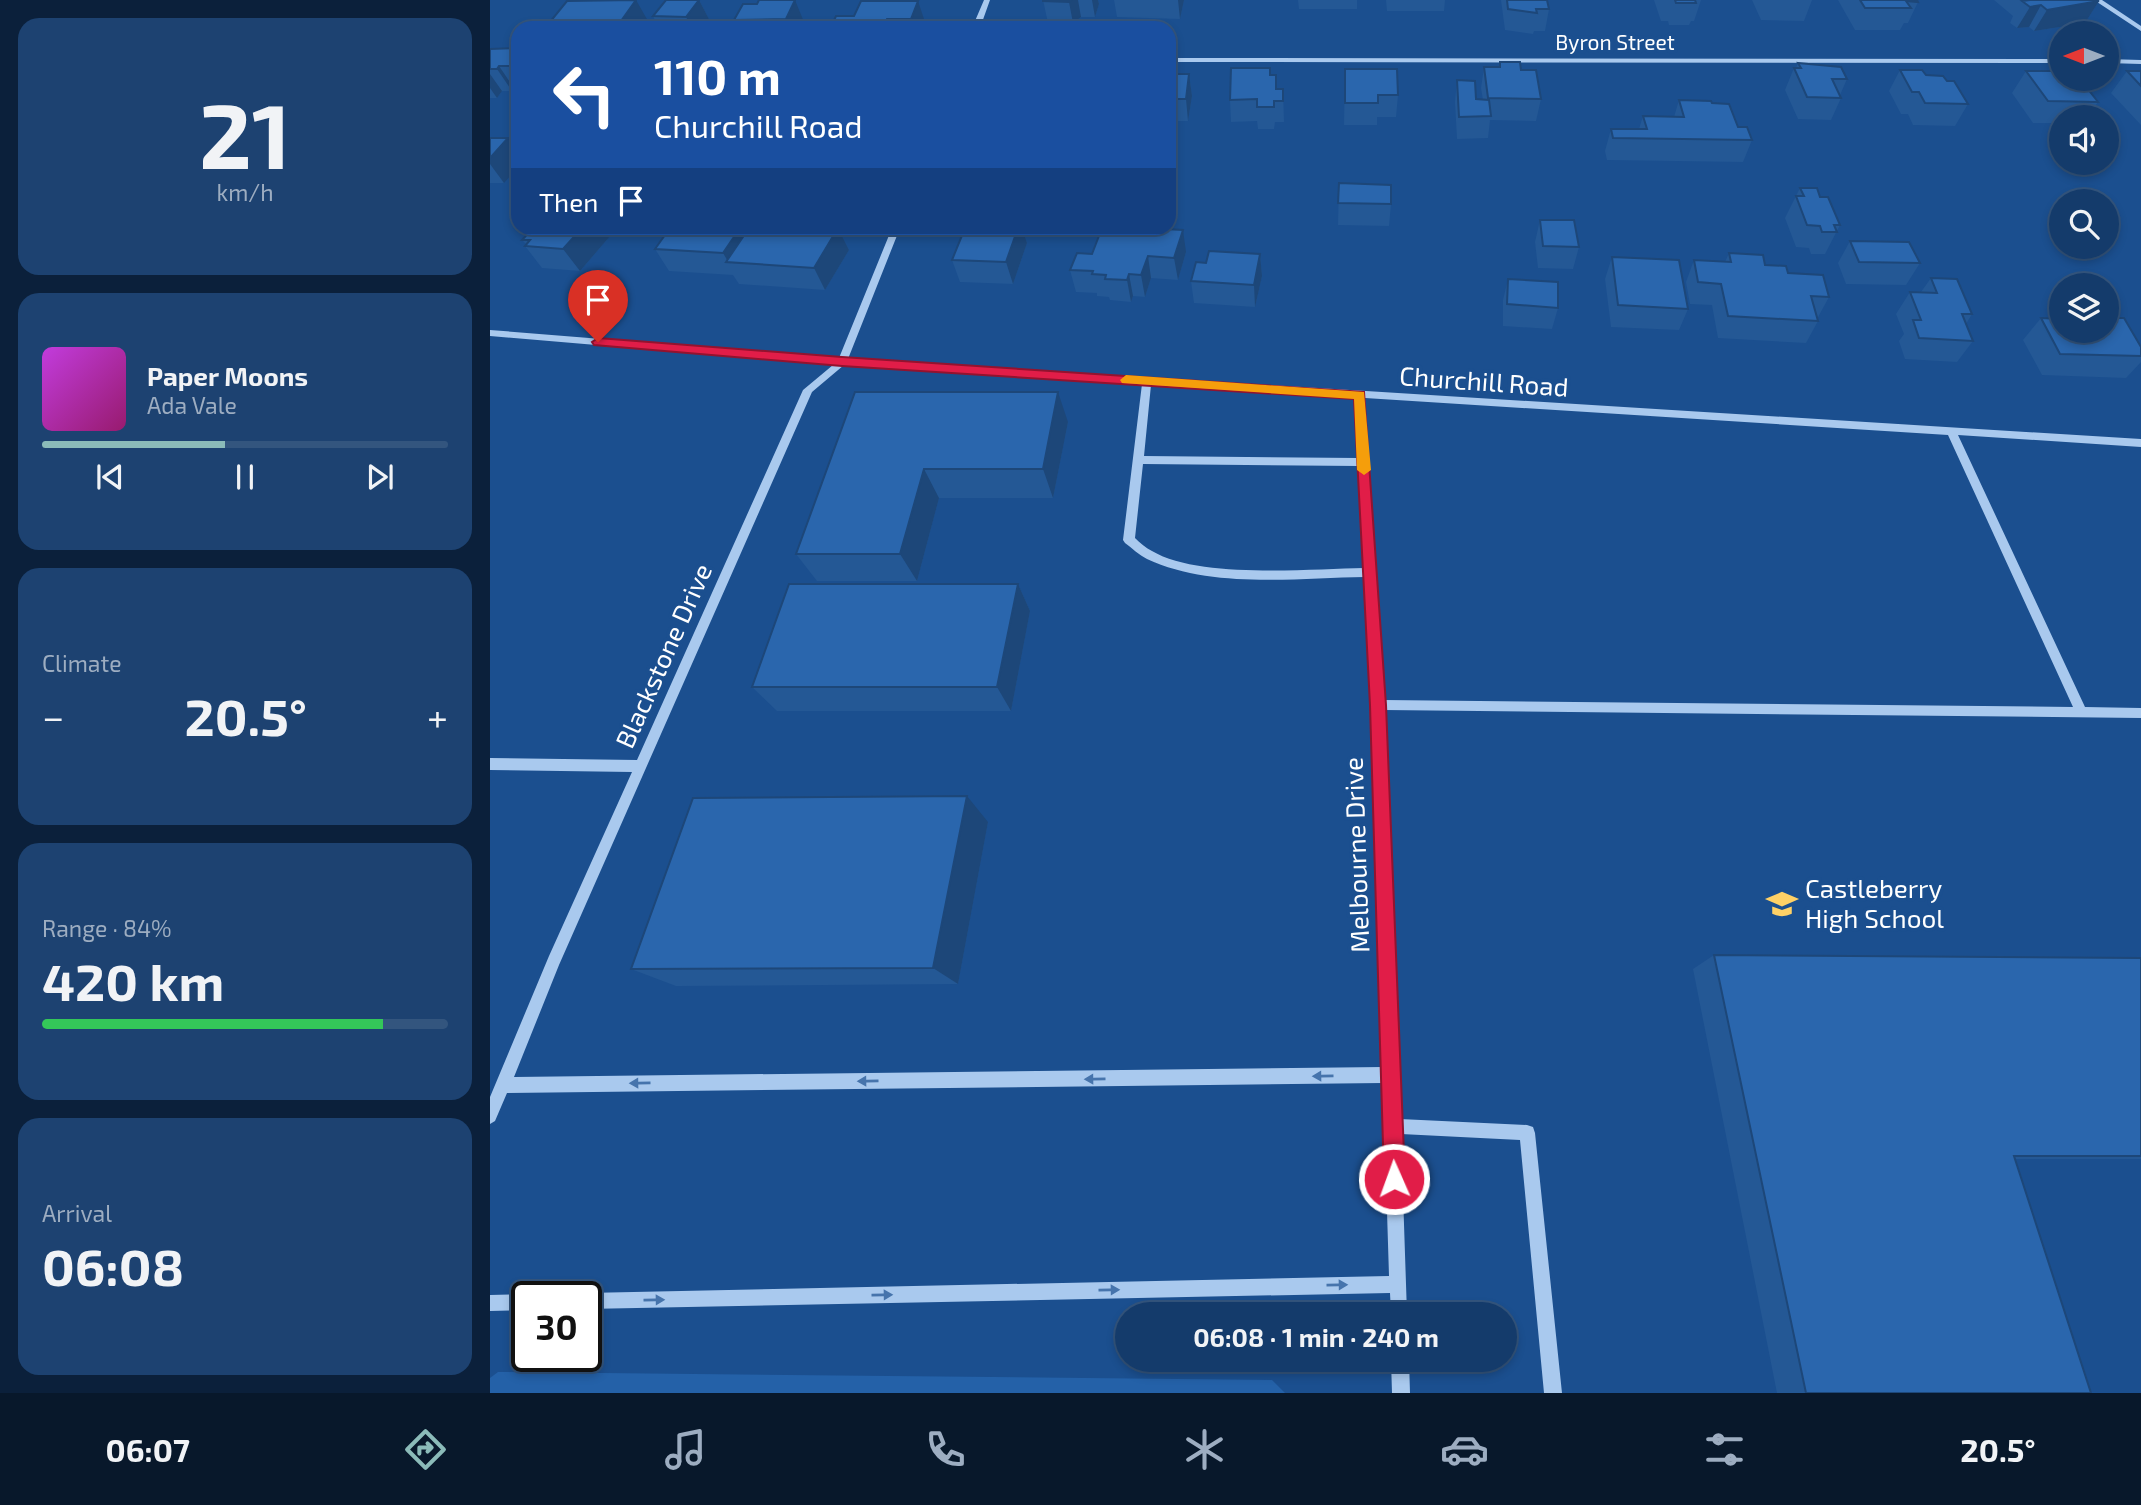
<!DOCTYPE html>
<meta charset="utf-8">
<style>
body{margin:0;font-family:"Exo 2",sans-serif;background:#1d4271;color:#f1f3f6;height:100vh;display:flex;flex-direction:column;font-size:26px;white-space:nowrap}
*{box-sizing:border-box;margin:0}
p{font-size:23px;color:#9dadc1}
.icon{flex:none;width:38px;height:38px;fill:none;stroke:currentColor;stroke-width:2;stroke-linecap:round;stroke-linejoin:round}
.map{position:relative;flex:1;overflow:hidden}
.panel{display:flex;flex-direction:column;gap:18px;padding:18px;background:#0b203b;width:490px}
.panel>*{flex:none}
.hud{position:absolute;left:21px;top:21px;width:665px;height:214px;border-radius:21px;box-shadow:0 4px 10px #0003,0 0 0 2px #33557e;background:#1a4fa0;color:#fff;overflow:hidden}
.needle{width:46px;rotate:270deg}
.buttons{position:absolute;left:1559px;top:21px;display:grid;gap:14px}
.buttons a{display:grid;place-items:center;width:70px;height:70px;border-radius:50%;background:#143b6b;box-shadow:0 4px 10px #0003,0 0 0 2px #33557e;font-size:35px}
.speed{position:absolute;left:21px;top:1281px;display:flex;gap:14px;font-size:35px;font-weight:700;text-align:center}
.speed>*{display:grid;place-content:center;width:91px;height:91px;border-radius:50%;background:#143b6b;box-shadow:0 4px 10px #0003,0 0 0 2px #33557e;line-height:1}
.speed .limit{border:4px solid #111;border-radius:10px;background:#fff;color:#111}
.pin{position:absolute;display:grid;place-items:center;width:60px;height:60px;color:#fff;margin:-72px -30px;border-radius:50% 50% 50% 0;rotate:-45deg;box-shadow:0 0 7px #0007}
.pin .icon{rotate:45deg}
.me{position:absolute;width:77px;margin:-38px;rotate:358deg;stroke-linejoin:round;filter:drop-shadow(0 0 5px #0008)}
.turn{display:flex;align-items:center;gap:24px;height:147px;padding:0 28px;font-size:32px}
.turn .icon{width:91px;height:91px;stroke-width:2.5}
.turn b{display:block;font-size:49px;line-height:60px}
.then{display:flex;align-items:center;height:66px;padding:0 28px;background:#0003;gap:14px;font-size:26px}
.big{font-size:52px;font-weight:700;line-height:1.1}
.panel .widget{flex:1;display:flex;flex-direction:column;justify-content:center;gap:10px;min-width:0;padding:0 24px;border-radius:21px;background:#1d4271}
.panel .dial{align-items:center;gap:0}
.dial b{font-size:91px;line-height:1}
.song{display:flex;align-items:center;gap:21px}
.cover{width:84px;height:84px;border-radius:10px;background:linear-gradient(135deg,hsl(290 70% 55%),hsl(320 70% 35%))}
.played{height:7px;border-radius:4px;background:linear-gradient(90deg,#8bbbb9 45%,#33557e 45%)}
.keys{display:flex;justify-content:space-around;direction:ltr}
.heat{display:flex;justify-content:space-between;align-items:center;font-size:38px;direction:ltr}
.charge{height:10px;border-radius:5px;background:linear-gradient(90deg,#34c759 84%,#33557e 0)}
.trip{position:absolute;left:625px;top:1302px;width:402px;height:70px;border-radius:35px;background:#143b6b;box-shadow:0 4px 10px #0003,0 0 0 2px #33557e;font-weight:700;line-height:70px;text-align:center}
.menu{display:flex;height:112px;justify-content:space-around;align-items:center;background:#08182b;color:#9dadc1}
.menu .icon{width:49px;height:49px}
.menu .selected{color:#8bbbb9}
.menu b{font-size:32px;color:#f1f3f6}
main{display:flex;flex:1;min-height:0}
.map>svg:first-child{display:block}
.green{fill:#2461a8}
.lines{fill:none;stroke-linecap:round;stroke-linejoin:round}
.minor{fill:#a9c9ee;fill-rule:evenodd}
.wall{fill:#245895}
.shaded-wall{fill:#1d4779}
.building{fill:#2a66ad;stroke:#1d4779;stroke-width:2}
.oneway{fill:#4674ac}
.route{fill:#e11d48;stroke:#92132f;stroke-width:2}
.slow{fill:#f59e0b}
.labels{text-anchor:middle;stroke-width:7;stroke-linejoin:round;paint-order:stroke}
.far-street-label{font-size:21px;fill:#fff;stroke:#1b4f8f}
.street-label{font-size:26px;fill:#fff;stroke:#1b4f8f}
.poi-label{font-size:26px;fill:#fff;stroke:#1b4f8f;text-anchor:start}
</style>
<main>
<section class="panel">
<div class="widget dial"><b>21</b><p>km/h</p></div>
<div class="widget">
<div class="song"><i class="cover"></i><div><b>Paper Moons</b><p>Ada Vale</p></div></div>
<div class="played"></div>
<div class="keys"><svg class="icon" aria-label="previous" viewBox="0 0 24 24"><path d="M18 5L8 12l10 7zM5 5v14"/></svg><svg class="icon" aria-label="pause" viewBox="0 0 24 24"><path d="M8 5v14M16 5v14"/></svg><svg class="icon" aria-label="next" viewBox="0 0 24 24"><path d="M6 5l10 7-10 7zM19 5v14"/></svg></div>
</div>
<div class="widget"><p>Climate</p>
<div class="heat"><a>−</a><b class="big">20.5°</b><a>+</a></div>
</div>
<div class="widget"><p>Range · 84%</p><b class="big">420 km</b><div class="charge"></div></div>
<div class="widget"><p>Arrival</p><b class="big">06:08</b></div>
</section>
<div class="map">
<svg width="1651" height="1393" viewBox="0 0 1651 1393">
<rect width="100%" height="100%" fill="#1b4f8f"/>
<path class="green" d="M8,1372L782,1380L795,1393H0V1378Z"/>
<g class="lines">
<path class="minor" d="M494,0H500L490,28H482Z
M1604,0H1612L1651,26V31Z
M679,58L1572,59V63L679,62Z
M1617,59L1651,60V64L1617,63Z
M402,228H410L358,359L1651,439V447L1468,435L1595,707L1651,708V718L894,710L910,1119L1037,1125L1043,1127L1045,1133L1072,1393H1054L1030,1140L911,1134L917,1314H901L900,1293L96,1309V1297H89L96,1293L899,1276L893,1083L17,1093L5,1121L0,1124V1097L59,956L142,772L0,770V758L147,760L313,390L343,365L0,336V330L349,358ZM354,365L652,384L633,540L635,543C642,548 649,555 657,559C721,589 806,578 875,577L882,705L893,1067L24,1077L69,965L322,392ZM661,385L865,397L868,458L654,456ZM875,398L1458,435L1583,707L894,700ZM653,464L869,466L874,568C819,569 709,579 662,551C656,548 650,543 645,538Z
M37,1294L43,1297H37V1310L0,1311V1295Z
M901,1360H919L920,1393H902Z"/>
</g>
<path class="wall" d="M176,0H209L220,21L215,28H169L163,16Z
M553,0H608L609,4L605,17H591L583,23H558Z
M624,0H694L690,19L627,17Z
M808,0H867V9H809Z
M896,0H955L954,11H897Z
M1011,0H1057L1059,9L1055,31H1044L1043,34L1015,30Z
M1164,0H1211L1204,21H1201L1199,25H1179L1178,21H1171Z
M1262,0H1322L1314,21L1271,20Z
M1348,0H1427L1428,2L1418,23H1414L1410,30H1365Z
M1504,0H1606L1609,1L1595,23L1544,31L1539,27L1527,28L1520,23L1523,16Z
M296,1L314,22L312,28H248L244,20L267,4Z
M371,1L435,22L433,28H341V27L364,16Z
M28,48V88H24L22,91H12L7,98H0V49Z
M1010,62L1031,70L1051,99L1046,121L1000,120L998,138L967,139L965,102L967,80L986,99L993,100L991,88L994,67H1009Z
M1308,63L1357,79L1350,95L1351,98L1341,120L1308,119L1295,90L1304,68H1306Z
M679,69H682V74H699L702,96L698,121H679Z
M855,69L908,95L906,117H887V125H854Z
M1410,70L1436,75L1478,104L1465,126L1423,125L1418,114H1411L1399,91Z
M1536,71L1608,102L1597,117H1572V123H1543L1522,93Z
M1637,71H1651V125L1621,93Z
M780,75L786,89H793L794,122H785L784,129H768L767,121L741,122L740,100Z
M1189,100L1222,103L1248,127L1262,140L1253,162L1117,160L1115,151L1121,129H1149L1153,116L1184,117Z
M0,138L14,183H0Z
M849,183L901,204L899,226L848,225Z
M1310,188L1330,197L1350,225L1335,254H1321L1319,248L1306,247L1295,218Z
M1050,220L1089,247L1083,269L1048,268L1045,242Z
M127,228L90,271L52,268L35,246L36,244L32,240Z
M348,228L359,250L335,290L249,284L243,275L179,271L165,249Z
M475,228H532L537,243L523,284L470,282L462,260Z
M1360,241L1430,263L1416,285L1356,284L1348,263Z
M696,252L688,280L661,278L655,297L643,296L641,302L620,300L619,297L607,296V293L586,292L580,270L602,254Z
M1239,253L1298,273L1339,297L1327,319L1328,321L1316,343L1228,338L1222,305L1200,304L1196,282L1204,260L1235,262Z
M770,254L772,276L765,307L704,303L701,281L716,263Z
M1122,257L1198,309L1189,330L1121,327L1115,279Z
M1441,278L1482,314L1476,324L1483,341L1467,362L1415,359L1409,341L1414,334L1406,314L1420,292H1431Z
M1018,279L1068,308L1062,329L1013,326V300Z
M1551,318L1651,347V362L1636,378L1552,375L1533,340Z
M365,392L578,422L563,498H449L427,581H327L306,554Z
M528,584L540,611L521,711H287L262,687Z
M498,822L468,984L186,986L141,969Z
M1224,955L1651,958V1159H1525L1601,1393H1287L1203,969Z"/>
<path class="shaded-wall" d="M146,0L162,28H126Z
M209,0L220,21L215,28H202L196,17Z
M293,0H295L300,11L305,0L314,22L312,28H300L296,19Z
M581,0H588L591,17L583,23L579,2Z
M602,0H608L609,4L605,17Z
M688,0H694L690,19Z
M428,1L435,22L433,28H424L421,19Z
M1609,1L1595,23L1544,31L1557,10Z
M1551,5L1539,27L1527,28L1540,7Z
M9,66L24,88L22,91L7,69Z
M0,74L12,91L7,98L0,88Z
M699,74L702,96L698,121L696,99Z
M18,138L28,152V167L14,183L0,164V158Z
M92,228H127L90,271L73,249Z
M250,228H276L239,263L233,253Z
M348,228L359,250L335,290L324,268Z
M528,228H532L537,243L523,284L516,262Z
M693,230L696,252L688,280L684,258Z
M770,254L772,276L765,307L764,285Z
M658,256L661,278L655,297L651,275Z
M639,274L643,296L641,302L637,280Z
M568,392L578,422L563,498L553,469Z
M434,469L449,498L427,581L410,554Z
M528,584L540,611L521,711L507,687Z
M477,796L498,822L468,984L443,968Z"/>
<path class="building" d="M146,0L126,28H55L77,1Z
M176,0H209L196,17L163,16Z
M269,0H305L296,19L244,20L253,4H267Z
M553,0H581L579,2L553,1Z
M1017,0H1057L1059,9H1046L1047,13L1018,9Z
M1185,0H1205L1206,3H1186Z
M1370,0H1427L1428,2L1416,1L1421,8H1375Z
M1540,0H1606L1609,1L1557,10L1551,5L1540,7L1532,1Z
M371,1H428L421,19H397L394,26H421L420,28H355L356,27H341L346,16H364Z
M28,48V66H9L7,69H0V49Z
M1010,62H1030L1031,70H1046L1051,99L998,98L994,67H1010Z
M1308,63L1351,67L1357,79H1342L1351,98L1317,97L1304,68H1311Z
M741,68H780V75H786V89H793V101H784V107H767V99L740,100Z
M679,69H682L681,74H699L696,99H679Z
M855,69H907L908,95H888V103H855Z
M1410,70H1432L1436,75L1453,76L1457,81H1464L1478,104L1435,103L1429,92H1422Z
M1536,71H1572V79H1590L1608,102L1558,101Z
M1637,71H1651V86Z
M967,80L985,81L986,99L999,100L1001,116L969,117Z
M1189,100L1221,101L1222,103L1239,104L1248,127H1257L1262,140L1123,138L1121,129H1157L1153,116L1194,117Z
M0,138H18L0,158Z
M849,183L901,185V204L848,203Z
M1310,188H1327L1330,197H1338L1350,225H1344L1347,232H1332L1330,226L1317,225L1306,196H1314Z
M1050,220H1084L1089,247L1053,246Z
M43,228H92L73,249L35,246L40,240H32Z
M180,228H250L233,253L165,249Z
M259,228H348L324,268L236,262Z
M475,228H528L516,262L462,260Z
M612,228H656L693,230L684,258L658,256L651,275L639,274L637,280L615,279L616,275L602,274L603,271L580,270L587,253L602,254Z
M1360,241L1419,242L1430,263L1369,262Z
M719,251L770,254L764,285L701,281L706,262L716,263Z
M1239,253L1273,255L1275,265L1296,266L1298,273L1333,275L1339,297L1321,296L1328,321L1238,316L1231,284L1208,282L1204,260L1241,262Z
M1122,257L1189,260L1198,309L1128,305Z
M1441,278L1467,279L1482,314H1472L1483,341L1429,338L1423,320H1431L1420,292L1447,293Z
M1018,279L1068,282V308L1017,304Z
M1551,318L1572,319V331H1617V318H1634L1651,347V356L1570,354Z
M365,392H568L553,469H434L410,554H306Z
M299,584H528L507,687H262Z
M477,796L443,968L141,969L203,798Z
M1224,955L1651,958V1156H1524L1601,1393H1316Z"/>
<defs><path id="oneway-solid" d="M-6-.8H1V-3.2L6.5 0L1 3.2V.8H-6Z" transform="scale(1.75)"/></defs>
<g class="oneway">
<use href="#oneway-solid" transform="translate(833 1076) rotate(179)"/>
<use href="#oneway-solid" transform="translate(605 1079) rotate(179)"/>
<use href="#oneway-solid" transform="translate(378 1081) rotate(179)"/>
<use href="#oneway-solid" transform="translate(150 1083) rotate(179)"/>
<use href="#oneway-solid" transform="translate(847 1285) rotate(-1)"/>
<use href="#oneway-solid" transform="translate(619 1290) rotate(-1)"/>
<use href="#oneway-solid" transform="translate(392 1295) rotate(-1)"/>
<use href="#oneway-solid" transform="translate(164 1300) rotate(-1)"/>
</g>
<path class="route" d="M108,338L352,357L874,392L896,705L915,1179L912,1186L904,1189L897,1186L894,1179L880,705L864,399L352,366L104,345L102,342Z"/>
<path class="slow" d="M636,375L874,392L881,470L874,475L867,470L864,399L632,383L630,380Z"/>
<defs>
<symbol id="school-bare" viewBox="-9 -9 18 18"><path d="M0-5L7-2L0 1L-7-2ZM-4 1L0 2.5L4 1V4Q0 6-4 4Z" fill="#ffd166" stroke="#1b4f8f" stroke-width="2.5" paint-order="stroke"/></symbol>
</defs>
<g fill-rule="evenodd">
<use href="#school-bare" x="1270" y="882" width="44" height="44"/>
</g>
<g class="labels">
<g class="far-street-label">
<text x="1125" y="50">Byron Street</text>
</g>
<g class="street-label">
<text transform="translate(994 382) rotate(4)" y="9">Churchill Road</text>
<text transform="translate(174 656) rotate(-66)" y="9">Blackstone Drive</text>
<text transform="translate(867 855) rotate(-92)" y="9">Melbourne Drive</text>
</g>
<g class="poi-label">
<text x="1315" y="898">Castleberry<tspan x="1315" dy="30">High School</tspan></text>
</g>
</g>
</svg>
<div class="buttons">
<a><svg class="needle" viewBox="-14 -14 28 28"><path d="M0-13l5 13h-10z" fill="#e53935"/><path d="M0 13l5-13h-10z" fill="#9dadc1"/></svg></a>
<a><svg class="icon" aria-label="sound" viewBox="0 0 24 24"><path d="M4 9h4l5-4v14l-5-4H4zM17 9q2 3 0 6"/></svg></a>
<a><svg class="icon" aria-label="search" viewBox="0 0 24 24"><circle cx="10" cy="10" r="6"/><path d="M15 15l6 6"/></svg></a>
<a><svg class="icon" aria-label="layers" viewBox="0 0 24 24"><path d="M12 4l9 5-9 5-9-5zM3 14l9 5 9-5"/></svg></a>
</div>
<div class="speed"><div class="limit">30</div></div>
<div class="pin" style="left:108px;top:342px;background:#d93025"><svg class="icon" aria-label="arrive" viewBox="0 0 24 24"><path d="M6 21V4h12l-3 4 3 4H6"/></svg></div>
<svg class="me" style="left:904px;top:1179px" viewBox="-20 -20 40 40"><circle r="17" fill="#e11d48" stroke="#fff" stroke-width="3"/><path d="M0-11L8 9 0 5-8 9z" fill="#fff"/></svg>
<div class="trip">06:08 · 1 min · 240 m</div>
<div class="hud">
<div class="turn"><svg class="icon" aria-label="left" viewBox="0 0 24 24"><path d="M17 20v-9H6M10 6l-5 5 5 5"/></svg><div><b>110 m</b>Churchill Road</div></div>
<div class="then">Then<svg class="icon" aria-label="arrive" viewBox="0 0 24 24"><path d="M6 21V4h12l-3 4 3 4H6"/></svg></div>
</div>
</div>
</main>
<nav class="menu">
<b>06:07</b>
<svg class="icon selected" aria-label="directions" viewBox="0 0 24 24"><path d="M12 3l9 9-9 9-9-9zM9 14v-3h6M13 9l2 2-2 2"/></svg>
<svg class="icon" aria-label="music" viewBox="0 0 24 24"><path d="M9 18V5l10-2v13"/><circle cx="6" cy="18" r="3"/><circle cx="16" cy="16" r="3"/></svg>
<svg class="icon" aria-label="phone" viewBox="0 0 24 24"><path d="M5 4h4l2 5-3 2q2 4 5 5l2-3 5 2v4C11 20 4 13 5 4z"/></svg>
<svg class="icon" aria-label="climate" viewBox="0 0 24 24"><path d="M12 3v18M4 7l16 10M4 17L20 7"/></svg>
<svg class="icon" aria-label="car" viewBox="0 0 24 24"><path d="M5 17H2v-5l4-1 3-4h7l3 4 3 1v5h-3M9 17h6M6 11h13"/><circle cx="7" cy="17" r="2"/><circle cx="17" cy="17" r="2"/></svg>
<svg class="icon" aria-label="filters" viewBox="0 0 24 24"><path d="M4 7h16M4 17h16"/><circle cx="9" cy="7" r="2"/><circle cx="15" cy="17" r="2"/></svg>
<b>20.5°</b>
</nav>
